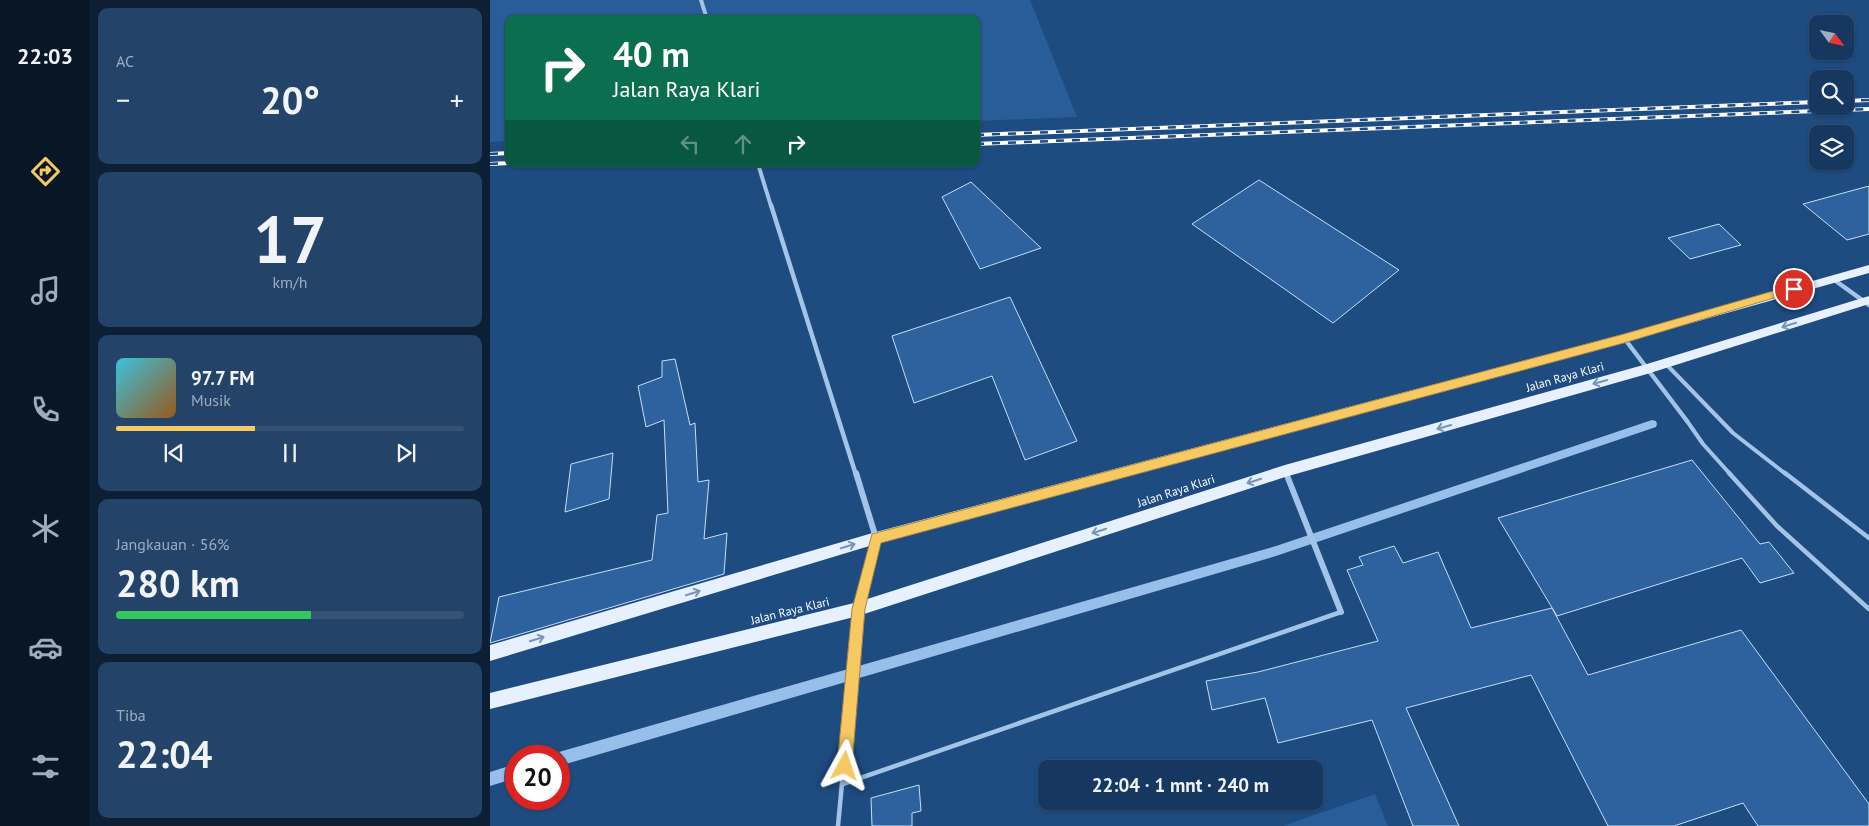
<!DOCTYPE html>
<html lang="id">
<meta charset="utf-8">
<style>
body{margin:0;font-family:"PT Sans",sans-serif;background:#234369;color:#f1f3f6;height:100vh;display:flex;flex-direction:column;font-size:19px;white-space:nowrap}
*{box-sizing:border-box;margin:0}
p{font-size:16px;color:#9eacbd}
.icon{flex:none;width:28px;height:28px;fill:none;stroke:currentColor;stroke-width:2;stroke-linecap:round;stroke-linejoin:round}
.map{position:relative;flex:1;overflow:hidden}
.drawer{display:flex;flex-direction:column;gap:8px;padding:8px;background:#0c1f35;width:400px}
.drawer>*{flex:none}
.top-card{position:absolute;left:15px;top:15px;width:475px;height:152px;border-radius:10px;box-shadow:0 1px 4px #0004,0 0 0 1px #355275;background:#0b6e4f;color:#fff;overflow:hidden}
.needle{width:32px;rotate:123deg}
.fabs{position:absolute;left:1319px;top:15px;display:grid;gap:10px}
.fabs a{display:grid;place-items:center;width:45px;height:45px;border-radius:10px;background:#163860;box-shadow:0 1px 4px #0004,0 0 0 1px #355275;font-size:25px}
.speed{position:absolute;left:15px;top:745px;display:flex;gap:10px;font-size:25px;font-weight:700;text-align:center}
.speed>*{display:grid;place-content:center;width:65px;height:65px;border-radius:50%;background:#163860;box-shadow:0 1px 4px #0004,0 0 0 1px #355275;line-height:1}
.speed .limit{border:8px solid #d22;background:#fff;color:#111}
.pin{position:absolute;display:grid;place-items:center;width:42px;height:42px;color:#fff;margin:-21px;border:2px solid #fff;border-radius:50%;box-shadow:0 1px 5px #0007}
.me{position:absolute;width:55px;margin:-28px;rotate:5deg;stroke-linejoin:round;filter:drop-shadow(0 0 4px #0008)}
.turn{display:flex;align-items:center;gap:18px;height:105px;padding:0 25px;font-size:22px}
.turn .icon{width:65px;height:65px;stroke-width:2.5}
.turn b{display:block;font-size:35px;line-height:42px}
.lanes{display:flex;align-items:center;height:48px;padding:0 25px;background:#0003;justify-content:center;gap:25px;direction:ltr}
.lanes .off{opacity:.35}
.big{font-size:38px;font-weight:700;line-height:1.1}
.drawer .widget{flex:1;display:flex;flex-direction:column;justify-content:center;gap:8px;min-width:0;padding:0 18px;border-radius:10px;background:#234369}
.drawer .dial{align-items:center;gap:0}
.dial b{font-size:65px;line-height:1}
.song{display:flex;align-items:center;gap:15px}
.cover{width:60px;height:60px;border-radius:8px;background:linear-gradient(135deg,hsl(190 70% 55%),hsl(30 70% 35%))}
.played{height:5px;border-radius:2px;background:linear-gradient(90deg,#f7c963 40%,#355275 40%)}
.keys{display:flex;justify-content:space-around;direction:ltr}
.heat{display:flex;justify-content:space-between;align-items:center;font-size:28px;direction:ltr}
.charge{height:8px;border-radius:4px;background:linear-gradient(90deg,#34c759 56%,#355275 0)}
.trip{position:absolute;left:548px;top:760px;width:285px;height:50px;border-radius:10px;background:#163860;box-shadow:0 1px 4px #0004,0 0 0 1px #355275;font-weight:700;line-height:50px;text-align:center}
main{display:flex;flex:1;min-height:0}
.tabs{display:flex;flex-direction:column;width:90px;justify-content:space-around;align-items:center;background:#091626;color:#9eacbd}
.tabs .icon{width:35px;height:35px}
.tabs .current{color:#f7c963}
.tabs b{font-size:22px;color:#f1f3f6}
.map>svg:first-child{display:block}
.green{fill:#285d99}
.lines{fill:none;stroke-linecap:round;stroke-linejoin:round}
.stream{fill:#97bfea;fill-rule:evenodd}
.building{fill:#2e629e;stroke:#c7def6}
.lane-far1{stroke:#a3c4e8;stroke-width:4}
.lane{stroke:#a3c4e8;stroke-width:4.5}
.street-far2{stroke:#a3c4e8;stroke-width:4}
.street-far1{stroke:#a3c4e8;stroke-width:4.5}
.street{stroke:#a3c4e8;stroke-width:6}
.primary{fill:#e6f0fe;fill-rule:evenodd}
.rail-casing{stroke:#fff;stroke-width:4}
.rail{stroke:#1e4b80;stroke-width:2.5;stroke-dasharray:8;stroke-linecap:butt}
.oneway{stroke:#7895b9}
.route{fill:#f7c963;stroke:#a18340}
.labels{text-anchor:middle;stroke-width:5;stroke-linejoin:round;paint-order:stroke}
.street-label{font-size:12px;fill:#fff;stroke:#1e4b80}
</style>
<main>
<nav class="tabs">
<b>22:03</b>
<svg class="icon current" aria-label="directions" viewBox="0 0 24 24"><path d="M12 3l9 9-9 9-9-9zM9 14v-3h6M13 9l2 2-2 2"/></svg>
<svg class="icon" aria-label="music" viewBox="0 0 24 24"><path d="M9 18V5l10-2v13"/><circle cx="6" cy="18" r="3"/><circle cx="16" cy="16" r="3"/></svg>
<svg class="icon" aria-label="phone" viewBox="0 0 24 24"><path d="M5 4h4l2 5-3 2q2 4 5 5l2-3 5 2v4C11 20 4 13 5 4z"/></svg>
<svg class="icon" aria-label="climate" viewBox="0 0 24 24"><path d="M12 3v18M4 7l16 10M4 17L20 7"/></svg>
<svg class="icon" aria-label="car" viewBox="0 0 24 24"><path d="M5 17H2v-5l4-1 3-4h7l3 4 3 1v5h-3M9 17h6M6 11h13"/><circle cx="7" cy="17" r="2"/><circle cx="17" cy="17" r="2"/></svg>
<svg class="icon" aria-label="filters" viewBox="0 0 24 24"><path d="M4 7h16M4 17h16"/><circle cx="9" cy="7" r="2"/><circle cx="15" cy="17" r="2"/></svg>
</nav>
<section class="drawer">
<div class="widget"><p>AC</p>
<div class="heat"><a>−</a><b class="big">20°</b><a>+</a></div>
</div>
<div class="widget dial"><b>17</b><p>km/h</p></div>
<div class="widget">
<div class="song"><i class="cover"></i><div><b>97.7 FM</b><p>Musik</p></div></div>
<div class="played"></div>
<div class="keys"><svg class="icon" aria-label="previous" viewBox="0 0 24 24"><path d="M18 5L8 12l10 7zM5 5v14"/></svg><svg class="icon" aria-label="pause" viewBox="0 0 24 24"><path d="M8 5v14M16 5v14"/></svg><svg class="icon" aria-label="next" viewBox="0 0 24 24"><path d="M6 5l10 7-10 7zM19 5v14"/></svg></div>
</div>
<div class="widget"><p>Jangkauan · 56%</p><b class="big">280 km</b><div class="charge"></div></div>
<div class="widget"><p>Tiba</p><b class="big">22:04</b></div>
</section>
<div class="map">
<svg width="1379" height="826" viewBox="0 0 1379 826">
<rect width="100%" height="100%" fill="#1e4b80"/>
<path class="green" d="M0,0H540L587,117L486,121V19H19V141L0,142Z
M885,794L898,826H793Z"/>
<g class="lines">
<path class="stream" d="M1162,420L1166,421L1167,424L1166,427L786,556L69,766V756H64L69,752L786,546Z
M26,764V778L0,786V772Z"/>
</g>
<path class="building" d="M769,180L909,270L843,323L702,224Z
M481,182L551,248L490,269L452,197Z
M1379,186V234L1357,240L1313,204Z
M1229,224L1251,245L1200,259L1178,238Z
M520,297L587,441L535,460L502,376L424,403L402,336Z
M185,359L200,425L205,423L208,482L219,480L214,539L237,533L234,574L0,643L9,597L162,560L167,515L178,513L174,420L156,427L148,386L172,377V361Z
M123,453L119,499L75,512L81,464Z
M1202,460L1270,544L1279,542L1304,573L1270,583L1252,558L1067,616L1008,518Z
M904,546L913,563L948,552L981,628L1062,608L1098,675L1251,630L1379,804V826H1268L1253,803L1184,826H1118L1041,675L916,708L969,826H923L882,720L788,743L775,698L722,710L716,681L768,672L888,641L857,570L873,565L869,557Z
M429,785L431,811L422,813V826H382L381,798Z"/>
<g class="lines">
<path class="lane-far1" d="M1176,364L1243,433L1297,475
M1197,421L1213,444L1241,475"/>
<path class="lane" d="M1239,473L1287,526L1379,609
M1295,473L1379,538
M353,784L851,612
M348,826L368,612"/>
<path class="street-far2" d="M211,0L217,19
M268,164L281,206"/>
<path class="street-far1" d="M281,205L366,475
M1343,279L1379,305
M1134,338L1197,421
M795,472L796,475"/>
<path class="street" d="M366,473L386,538L369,606
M796,473L851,612"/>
<path class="primary" d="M1379,265V273L1134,342L386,544L0,661V645L386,532L1134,334Z
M1379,296V304L1157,374L795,477L368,616L0,709V693L368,602L795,465L1157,364Z"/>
<defs>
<path id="rail" d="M1355,101L1379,100
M486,135L1328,102
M486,144L1379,109
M0,154L19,153
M0,164L19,163"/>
</defs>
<use href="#rail" class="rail-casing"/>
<use href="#rail" class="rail"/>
</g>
<defs><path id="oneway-shaft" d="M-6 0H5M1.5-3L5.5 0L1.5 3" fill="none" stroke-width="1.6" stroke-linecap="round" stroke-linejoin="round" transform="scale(1.25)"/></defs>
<g class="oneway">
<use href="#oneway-shaft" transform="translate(1299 325) rotate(163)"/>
<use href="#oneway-shaft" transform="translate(1110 382) rotate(164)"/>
<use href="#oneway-shaft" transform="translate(954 427) rotate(164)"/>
<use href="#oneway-shaft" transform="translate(764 481) rotate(162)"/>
<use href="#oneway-shaft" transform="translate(609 531) rotate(162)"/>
<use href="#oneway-shaft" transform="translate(358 546) rotate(-17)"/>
<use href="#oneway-shaft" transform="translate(203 593) rotate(-17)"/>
<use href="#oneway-shaft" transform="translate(47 639) rotate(-17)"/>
</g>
<path class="route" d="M1304,285L1309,289L1307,291L1134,343L391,543L375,609L362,766L360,771L355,773L349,771L347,766L362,609L382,534L1134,334Z"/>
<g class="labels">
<g class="street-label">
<text transform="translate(1075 377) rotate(-16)" y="4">Jalan Raya Klari</text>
<text transform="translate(686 491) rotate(-18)" y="4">Jalan Raya Klari</text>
<text transform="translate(300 611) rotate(-14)" y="4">Jalan Raya Klari</text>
</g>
</g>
</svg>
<div class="fabs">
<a><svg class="needle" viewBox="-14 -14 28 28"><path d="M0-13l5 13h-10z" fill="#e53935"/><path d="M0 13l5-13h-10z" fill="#9eacbd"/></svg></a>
<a><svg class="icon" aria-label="search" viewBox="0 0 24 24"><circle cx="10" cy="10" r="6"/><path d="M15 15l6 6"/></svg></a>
<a><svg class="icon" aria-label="layers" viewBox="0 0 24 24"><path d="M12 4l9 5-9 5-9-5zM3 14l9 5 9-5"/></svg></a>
</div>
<div class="speed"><div class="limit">20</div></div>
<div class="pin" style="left:1304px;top:289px;background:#d93025"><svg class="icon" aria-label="arrive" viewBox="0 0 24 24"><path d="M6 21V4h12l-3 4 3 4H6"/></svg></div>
<svg class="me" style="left:355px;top:766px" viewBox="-20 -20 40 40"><path d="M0-17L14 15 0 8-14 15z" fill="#f7c963" stroke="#fff" stroke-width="4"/></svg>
<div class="trip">22:04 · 1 mnt · 240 m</div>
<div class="top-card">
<div class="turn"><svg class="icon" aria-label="right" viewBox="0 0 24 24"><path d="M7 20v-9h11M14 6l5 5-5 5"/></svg><div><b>40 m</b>Jalan Raya Klari</div></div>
<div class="lanes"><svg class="icon off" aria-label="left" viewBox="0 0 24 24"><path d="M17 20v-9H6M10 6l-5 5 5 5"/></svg><svg class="icon off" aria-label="ahead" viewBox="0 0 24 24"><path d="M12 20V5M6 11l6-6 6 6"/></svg><svg class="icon" aria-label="right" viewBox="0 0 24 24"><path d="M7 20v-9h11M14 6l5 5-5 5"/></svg></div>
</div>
</div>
</main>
